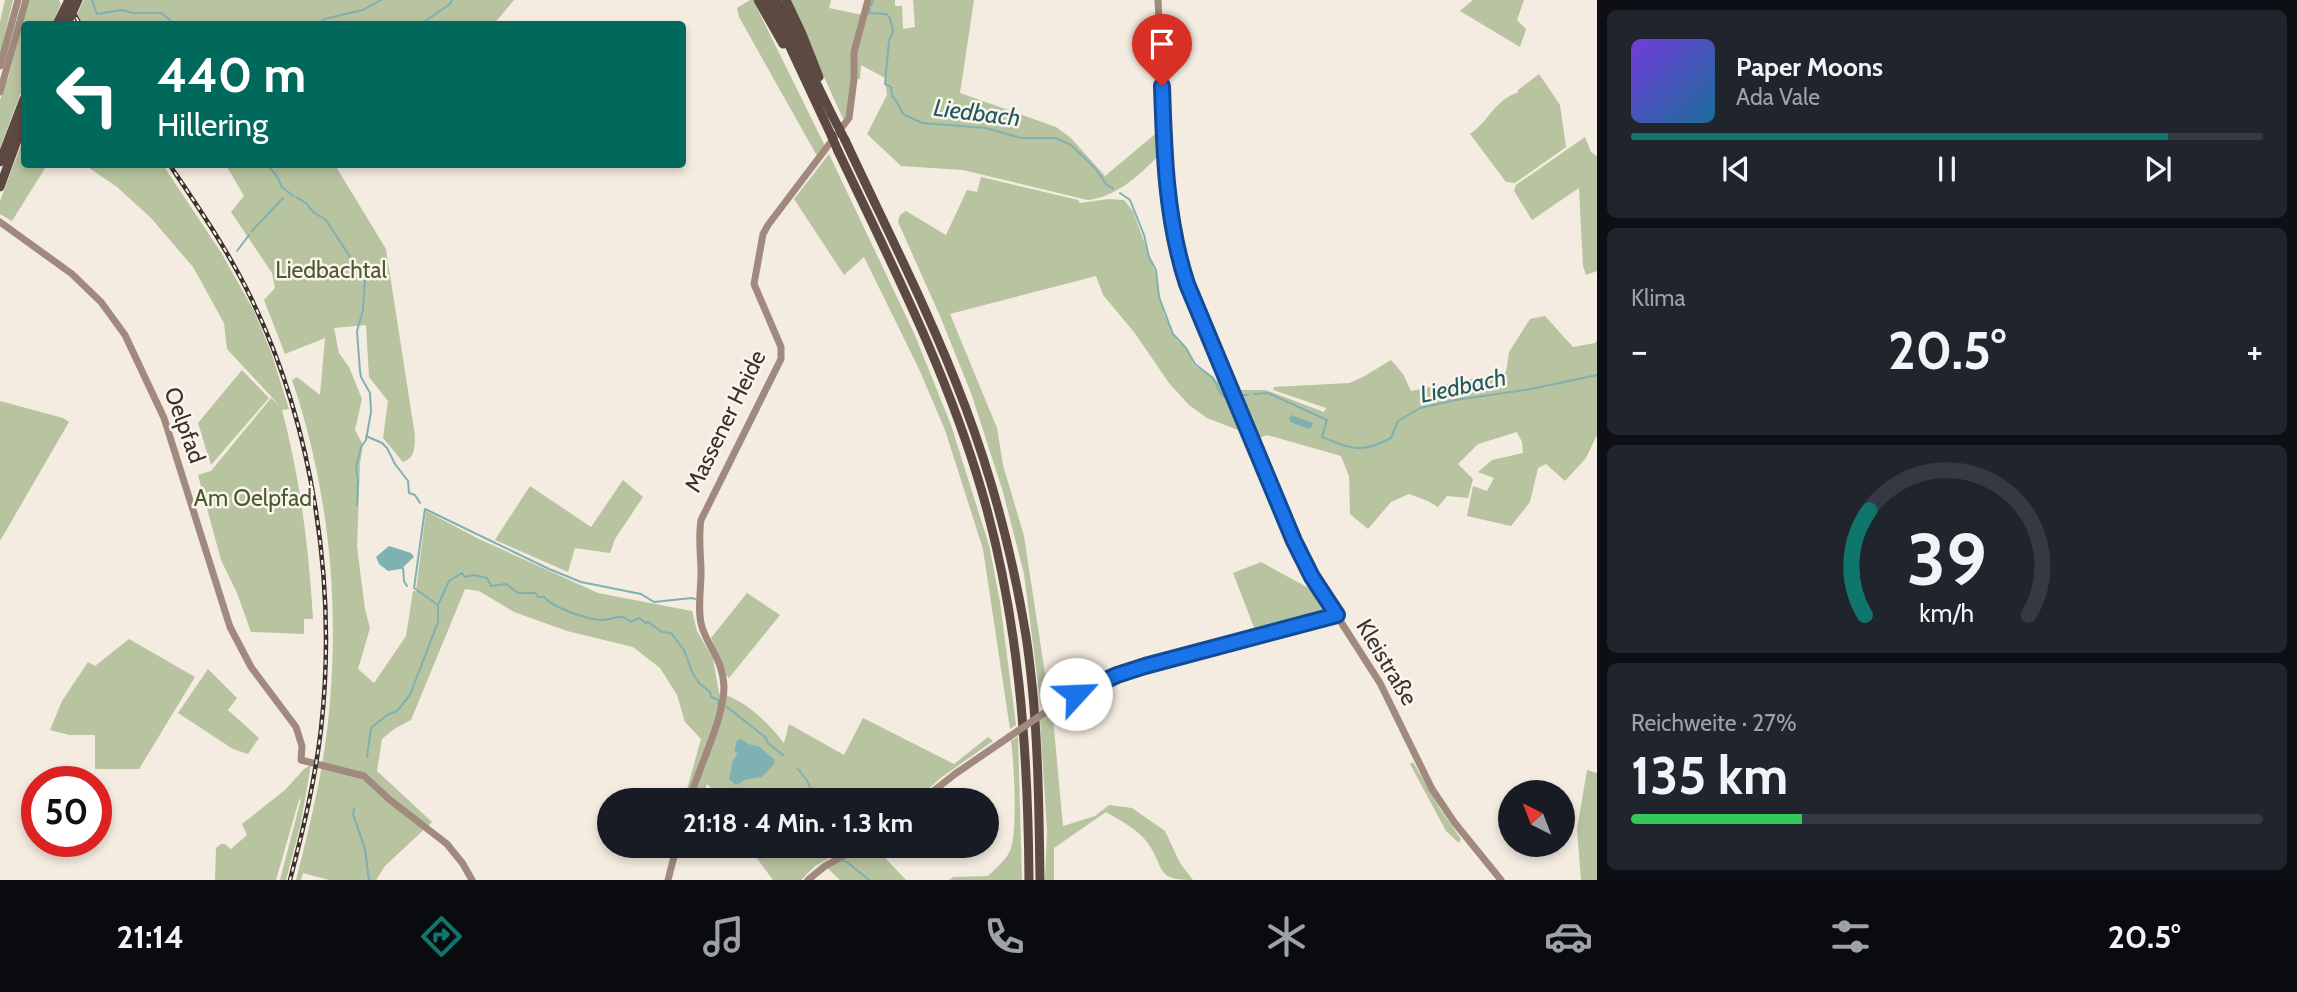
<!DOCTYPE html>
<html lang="de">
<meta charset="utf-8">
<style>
body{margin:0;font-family:Cabin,sans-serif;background:#20242c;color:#f1f3f6;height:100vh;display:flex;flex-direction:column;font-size:26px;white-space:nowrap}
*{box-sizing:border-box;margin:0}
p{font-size:23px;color:#9ea1a6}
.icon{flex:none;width:38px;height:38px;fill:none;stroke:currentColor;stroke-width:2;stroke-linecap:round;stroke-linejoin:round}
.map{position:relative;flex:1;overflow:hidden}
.side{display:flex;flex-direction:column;gap:10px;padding:10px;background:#0d0f14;width:700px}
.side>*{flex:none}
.guide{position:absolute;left:21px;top:21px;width:665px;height:147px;border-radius:7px;box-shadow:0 4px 10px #0003;background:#00695c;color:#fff;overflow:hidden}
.needle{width:46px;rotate:318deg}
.controls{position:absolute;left:1498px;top:780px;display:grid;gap:14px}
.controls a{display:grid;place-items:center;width:77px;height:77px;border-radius:50%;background:#171b24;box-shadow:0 4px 10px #0003;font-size:35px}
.speed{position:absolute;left:21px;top:766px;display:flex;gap:14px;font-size:35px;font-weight:700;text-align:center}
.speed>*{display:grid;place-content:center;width:91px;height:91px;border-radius:50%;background:#171b24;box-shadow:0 4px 10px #0003;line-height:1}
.speed .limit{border:10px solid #d22;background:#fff;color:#111}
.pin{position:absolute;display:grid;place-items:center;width:60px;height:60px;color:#fff;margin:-72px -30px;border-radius:50% 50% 50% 0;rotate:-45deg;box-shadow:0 0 7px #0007}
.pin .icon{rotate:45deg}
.me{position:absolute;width:77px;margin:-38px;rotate:65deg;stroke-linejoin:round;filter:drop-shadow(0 0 5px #0008)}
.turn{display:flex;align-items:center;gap:24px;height:147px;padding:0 21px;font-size:32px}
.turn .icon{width:91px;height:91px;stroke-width:2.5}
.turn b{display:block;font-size:49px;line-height:60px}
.big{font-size:52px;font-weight:700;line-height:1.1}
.side .card{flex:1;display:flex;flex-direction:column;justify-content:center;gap:10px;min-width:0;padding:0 24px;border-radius:10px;background:#20242c}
.side .dial{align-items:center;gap:0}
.dial svg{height:182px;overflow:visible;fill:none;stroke:#363941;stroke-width:7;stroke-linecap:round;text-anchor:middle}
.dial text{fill:#f1f3f6;stroke:none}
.song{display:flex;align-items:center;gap:21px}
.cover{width:84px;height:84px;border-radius:10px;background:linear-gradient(135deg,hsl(260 70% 55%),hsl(200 70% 35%))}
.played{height:7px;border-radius:4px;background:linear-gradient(90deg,#0f766e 85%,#363941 85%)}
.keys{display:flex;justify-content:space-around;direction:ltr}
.heat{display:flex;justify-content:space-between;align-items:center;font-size:38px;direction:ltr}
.charge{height:10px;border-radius:5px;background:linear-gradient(90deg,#34c759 27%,#363941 0)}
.trip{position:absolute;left:597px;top:788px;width:402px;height:70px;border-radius:35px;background:#171b24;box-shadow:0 4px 10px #0003;font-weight:700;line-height:70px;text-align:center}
.menu{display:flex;height:112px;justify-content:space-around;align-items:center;background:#090b0e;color:#9ea1a6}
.menu .icon{width:49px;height:49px}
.menu .selected{color:#0f766e}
.menu b{font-size:32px;color:#f1f3f6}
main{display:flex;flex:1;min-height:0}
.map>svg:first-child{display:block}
.green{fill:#b8c4a0;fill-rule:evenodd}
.water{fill:#7fb0b2}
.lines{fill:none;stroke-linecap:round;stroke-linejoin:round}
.stream{stroke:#7fb0b2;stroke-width:2}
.secondary{stroke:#a18a7d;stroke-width:7}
.highway{stroke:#5c4a42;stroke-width:9}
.rail-casing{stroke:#3b302b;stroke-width:4.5}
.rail{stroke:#fbf5ee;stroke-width:2;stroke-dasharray:5;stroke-linecap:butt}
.secondary-bridge{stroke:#a18a7d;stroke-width:7}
.highway-bridge{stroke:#5c4a42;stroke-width:9}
.route-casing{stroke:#114b97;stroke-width:18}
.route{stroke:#1a73e8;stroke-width:12}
.labels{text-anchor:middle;stroke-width:5;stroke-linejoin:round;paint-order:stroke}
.park-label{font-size:23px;fill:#4a5a2e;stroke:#fbf5ee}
.street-label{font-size:23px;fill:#3b302b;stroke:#fbf5ee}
.water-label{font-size:24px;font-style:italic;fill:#1f5a5e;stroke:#fbf5ee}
</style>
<main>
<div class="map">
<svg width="1597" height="880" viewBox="0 0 1597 880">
<rect width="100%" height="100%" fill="#f4ebe1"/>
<path class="green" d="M5,0H13L0,56V22Z
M28,0H59L61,4L52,24H24V84L0,148V100L9,75Z
M84,0H514L494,24H83L77,14Z
M750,0H753L825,146L817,156L739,17L737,8Z
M789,0H831L829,8L863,15L845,123Z
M870,0H895V6H902L903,29L915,27L913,0H974L960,93L1056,127L1071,138L1105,176L1154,135L1160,134V151L1157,157C1139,176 1114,198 1087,200L963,170L901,166L867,134L887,95L885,78L861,65L860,79H855V59Z
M1473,0H1524L1517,20L1526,29L1520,47L1460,11Z
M1539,74L1560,105L1566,147L1515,183L1506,182L1470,134C1488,122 1496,99 1517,93L1518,90Z
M24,137V164L47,165L12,221L0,214V201Z
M1585,137L1591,152L1597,156V271L1586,275L1583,266L1579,188L1532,220L1514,191L1516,185Z
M829,154L914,333L951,425L989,545L1000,602L1016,725L1010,729L983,549L945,430L919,369L864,257L844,275L794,199Z
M85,165H163L222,254L254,311L271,352L289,409L282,410C300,478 309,548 313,619H304V634L251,632L237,593L221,560L198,475L211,471L271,398L280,406L227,349L224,323L193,267L151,218L117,187Z
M226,165H335L386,249L415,436C414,448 416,457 403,462L383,438L388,401L369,377L366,325L334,328L339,353L349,367L362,399L355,430L363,445L360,463L357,547L365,609L370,628L358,669L374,683L406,636L413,591H416L426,511L479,539L598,593L692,611L697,631L713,659L719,693C746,700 767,722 784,743L789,724L844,755L863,718L954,764L988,737L993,741L942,777L915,800H722V797L707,784L701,800H684L701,739L685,722L677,695L660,668L633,647L567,631L514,612L479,591L465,589L411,720L394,729L382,739L377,771L432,822L385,866L376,880H329L303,873L301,880H296C310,825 324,769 329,712C340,601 328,485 292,380L297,377L320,395L325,338L285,354L264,300L275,288L272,273L231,212L244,196ZM741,739L749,744L759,746L774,759L743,782L729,779L732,762L737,754L734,749L737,740Z
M981,177L1078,200L1080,203L1109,199L1124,200L1133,211L1155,272L1164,314L1177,341L1186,348L1194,365L1223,385L1243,432L1207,418L1189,405L1169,383L1134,332L1103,295L1096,276L950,314L997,428L1003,465L1024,536L1049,700L1041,707L1024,574L1003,492L971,393L940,316L898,222L900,215L906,211L946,235L967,190L977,192Z
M1545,316L1573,347L1595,343L1597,340V435L1586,458L1565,481L1546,464L1538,468L1530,502L1511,526L1467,516L1473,486L1487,491L1494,478L1478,472L1492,460L1523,453L1522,442L1517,432L1478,444L1458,464L1473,479L1468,498L1447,496L1438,507L1428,501L1409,494L1391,502L1368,529L1350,514L1349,476L1341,456L1267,435L1255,440L1235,393L1237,390H1266L1324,412L1326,408L1273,390L1274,387L1349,383L1363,377L1391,360L1403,374L1411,391L1506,372L1509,352L1530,319Z
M242,370L269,398L211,465L198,423Z
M0,401L63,418L69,422L0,541Z
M623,480L643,497L615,539L610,553L575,548L568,572L495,540L530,486L591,527Z
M1261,562L1314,591L1324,605L1321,611L1255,630L1233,573Z
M747,593L780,615L729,678C722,671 716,649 711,638Z
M129,639L195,677L139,769H95V735H69L50,730L62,701L88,662L95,666Z
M208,669L237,698L228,710L259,738L248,754L233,749L178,713Z
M1117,676L1119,679L1061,711L1053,718L1063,826L1095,816L1109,805L1132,808L1165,831L1180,863L1193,880C1154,880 1166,868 1147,842C1136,828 1121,821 1106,812L1054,848V880H1045L1047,831L1040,720L1062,703Z
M1018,736L1022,880H949L953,877L988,876C995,869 1006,860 1010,851C1018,832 1014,764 1011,741Z
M1413,762L1440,809L1461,839L1459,843L1446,831L1410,764Z
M311,765L300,827L286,880H280L301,799L299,800L276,880H215L216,848L221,844H225L231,849L247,835L242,824L285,790L304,769Z
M1587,770L1597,773V880H1581L1577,829Z
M747,845H851L815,866L801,880H773Z
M862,846H874L906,880H840L825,866Z"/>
<path class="water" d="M1291,415L1313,423L1312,427L1308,429L1291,422L1289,418Z
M389,546L411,553L414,557L401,569L388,571L379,564L376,557Z
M741,739L749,744L759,746L774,759L775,763L762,777L748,779L736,785L729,779L732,762L737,754L734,750L737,740Z"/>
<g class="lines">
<path class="stream" d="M92,0L97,14L121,10L134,13H161L175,24
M871,6L873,0
M870,9L869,13L886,14L890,18L893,31L889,41L885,84L891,87L892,96L897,102L903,114L922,123L986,128L1021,138H1056L1071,145L1095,168L1106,184L1113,189
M319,24L324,19L363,10L381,0
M421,24L450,4L452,0
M267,164L278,178L282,187L293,196
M1120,193L1130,200L1144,235L1149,257L1156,270L1159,297L1173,334L1186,348L1195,364L1213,378L1221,394L1225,397
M296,197L306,203L313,212L326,220L365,280L363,310L357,331L360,371L361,377L370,393L371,412L366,440L361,447L356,467L358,480L357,505
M252,231L283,198
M237,251L249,235
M1254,394L1268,393L1327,420L1322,437C1352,449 1361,454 1391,438L1398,421L1420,408L1456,400L1531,389L1597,375
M1238,395H1248
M366,436L382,443L387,448L395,464L408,481L409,493L415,495L420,503
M403,568L404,581L407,586
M695,599L692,598L654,602L641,594L581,582L549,569L425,509L414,588L438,605L449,581L462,573L465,577L474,575L487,578L491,586L506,584L518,593H535L538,597H544C553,608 587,619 600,620C615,620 619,612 631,622L639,618L646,623L648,622L662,632L671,633L684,650L692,672L699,683L710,692L711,697L718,700V704
M727,707L765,737L768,743L783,755
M367,757L371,728L387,715L397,711L410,695L438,622V606
M798,769L808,782L815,800
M354,809L353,814L365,849L369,880
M834,845L837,852
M843,861L847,862L869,880"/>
<path class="secondary" d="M1158,0L1168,200L1177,250L1193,301L1277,504L1302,558L1323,594L1380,683L1432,789L1454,822L1501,880
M0,66L18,0
M0,92L26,0
M0,222L72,274L101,302L125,335L164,418L230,627L251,667L296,727L302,746L301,760L364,776L390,800L447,844L463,864L472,880
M1047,711L1090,686L1117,675L1337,615
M689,800C699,768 724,718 724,687C723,660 709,649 702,627C697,611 701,590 701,573C701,555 698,538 701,520L781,359V347L754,284L763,234L768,225L849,118L854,79V52L868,0
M922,800L955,774L1009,737
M668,880L677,845
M808,880L825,866L863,845"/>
<path class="highway" d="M758,0L783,44
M768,0L832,137
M776,0L832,115
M786,0L802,34L819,77
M845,140C886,228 931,315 965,406C993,480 1013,558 1026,636C1038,716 1039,799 1040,880
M838,151C891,263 948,374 982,492C1019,619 1028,749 1029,880
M0,162L24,99
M0,187L24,121"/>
<defs>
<path id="rail" d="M66,0L80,24
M169,164C199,208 229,252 252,300C314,429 337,587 321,729C315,781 303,830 290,880"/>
</defs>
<use href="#rail" class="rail-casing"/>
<use href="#rail" class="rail"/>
<path class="secondary-bridge" d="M1009,737L1047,711"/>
<path class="highway-bridge" d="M57,24L69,0
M67,24L78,0
M832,115L845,140
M832,137L838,151"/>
</g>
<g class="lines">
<defs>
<path id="route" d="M1076,694L1117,675L1145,666L1337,615L1312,577L1294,541L1187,284C1166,220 1164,153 1162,86"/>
</defs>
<use href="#route" class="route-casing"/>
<use href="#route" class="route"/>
</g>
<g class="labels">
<g class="park-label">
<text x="331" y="278">Liedbachtal</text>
<text x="253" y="506">Am Oelpfad</text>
</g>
<g class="street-label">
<text transform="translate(725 421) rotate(-64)" y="8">Massener Heide</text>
<text transform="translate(185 425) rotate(70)" y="8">Oelpfad</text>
<text transform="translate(1387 662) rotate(59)" y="8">Kleistraße</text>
</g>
<g class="water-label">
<text transform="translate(977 113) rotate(7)" y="8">Liedbach</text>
<text transform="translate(1463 386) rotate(-12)" y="8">Liedbach</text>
</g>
</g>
</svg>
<div class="controls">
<a><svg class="needle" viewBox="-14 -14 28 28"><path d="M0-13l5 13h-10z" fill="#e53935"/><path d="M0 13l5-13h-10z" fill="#9ea1a6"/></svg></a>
</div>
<div class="speed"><div class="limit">50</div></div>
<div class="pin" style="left:1162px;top:86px;background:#d93025"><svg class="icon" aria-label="arrive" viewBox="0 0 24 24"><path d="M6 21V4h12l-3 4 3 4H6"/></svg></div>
<svg class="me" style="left:1076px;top:694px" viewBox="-20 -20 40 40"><circle r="19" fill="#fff"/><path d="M0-13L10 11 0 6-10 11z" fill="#1a73e8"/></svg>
<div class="trip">21:18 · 4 Min. · 1.3 km</div>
<div class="guide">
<div class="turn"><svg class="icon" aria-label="left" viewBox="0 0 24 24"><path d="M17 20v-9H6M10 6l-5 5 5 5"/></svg><div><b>440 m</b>Hillering</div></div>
</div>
</div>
<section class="side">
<div class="card">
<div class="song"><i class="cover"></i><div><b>Paper Moons</b><p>Ada Vale</p></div></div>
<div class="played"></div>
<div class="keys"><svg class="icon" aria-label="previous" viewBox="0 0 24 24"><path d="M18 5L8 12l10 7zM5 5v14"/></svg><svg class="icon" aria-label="pause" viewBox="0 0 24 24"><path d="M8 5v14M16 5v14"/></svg><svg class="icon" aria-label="next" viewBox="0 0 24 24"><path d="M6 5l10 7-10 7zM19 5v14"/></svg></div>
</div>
<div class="card"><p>Klima</p>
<div class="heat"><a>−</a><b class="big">20.5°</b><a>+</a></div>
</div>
<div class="card dial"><svg viewBox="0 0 100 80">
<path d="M14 69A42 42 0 1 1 86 69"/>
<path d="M14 69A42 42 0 0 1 16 23" stroke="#0f766e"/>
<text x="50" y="56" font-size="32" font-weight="700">39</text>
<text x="50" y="72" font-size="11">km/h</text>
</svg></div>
<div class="card"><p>Reichweite · 27%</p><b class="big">135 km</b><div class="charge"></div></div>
</section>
</main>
<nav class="menu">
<b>21:14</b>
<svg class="icon selected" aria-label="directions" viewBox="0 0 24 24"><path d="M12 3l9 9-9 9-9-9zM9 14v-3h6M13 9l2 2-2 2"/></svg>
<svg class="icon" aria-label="music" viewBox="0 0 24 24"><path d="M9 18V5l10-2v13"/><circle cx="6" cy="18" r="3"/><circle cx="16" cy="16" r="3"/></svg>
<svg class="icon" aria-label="phone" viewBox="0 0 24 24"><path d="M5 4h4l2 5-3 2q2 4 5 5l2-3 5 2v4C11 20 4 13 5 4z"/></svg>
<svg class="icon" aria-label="climate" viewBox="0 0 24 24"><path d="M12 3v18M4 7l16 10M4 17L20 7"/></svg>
<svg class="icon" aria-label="car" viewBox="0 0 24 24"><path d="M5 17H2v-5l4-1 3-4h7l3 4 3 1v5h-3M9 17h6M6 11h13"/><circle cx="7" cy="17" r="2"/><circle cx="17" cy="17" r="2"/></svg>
<svg class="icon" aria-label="filters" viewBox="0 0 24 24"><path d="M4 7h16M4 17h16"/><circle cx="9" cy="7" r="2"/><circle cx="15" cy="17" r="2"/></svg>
<b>20.5°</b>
</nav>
